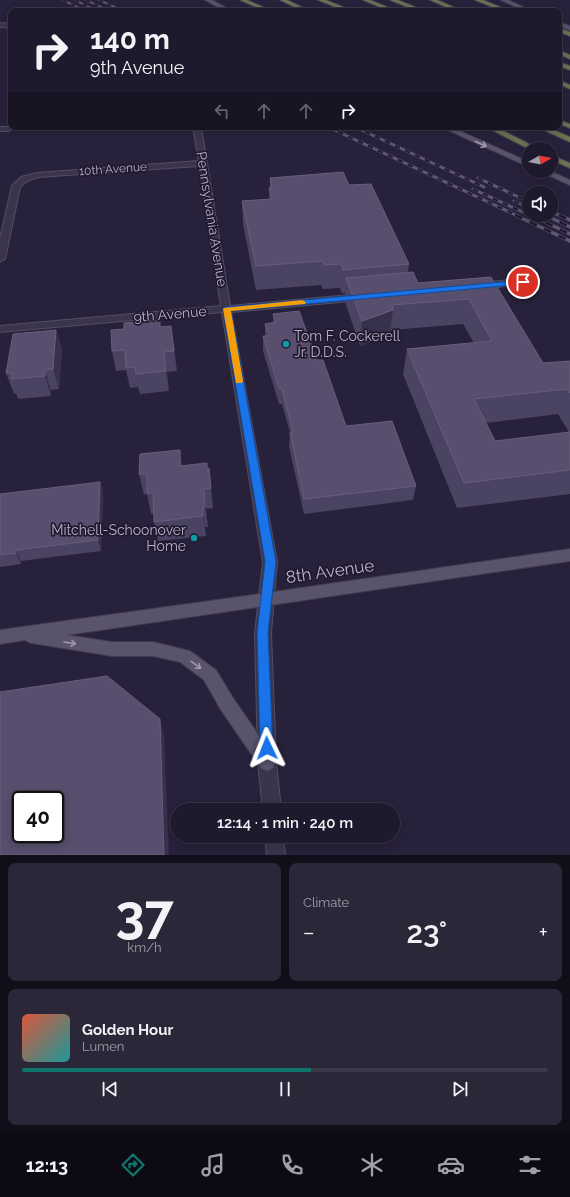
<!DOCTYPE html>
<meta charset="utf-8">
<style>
body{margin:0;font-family:Raleway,sans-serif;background:#2b2638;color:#f1f3f6;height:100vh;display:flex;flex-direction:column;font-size:15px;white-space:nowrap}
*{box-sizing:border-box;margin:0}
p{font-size:13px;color:#a1a0a9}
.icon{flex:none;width:22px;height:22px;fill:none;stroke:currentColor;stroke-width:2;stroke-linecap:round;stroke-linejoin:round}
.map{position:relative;height:855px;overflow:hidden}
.details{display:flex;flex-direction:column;gap:8px;padding:8px;background:#100e18;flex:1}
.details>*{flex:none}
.top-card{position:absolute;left:8px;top:8px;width:554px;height:122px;border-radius:8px;box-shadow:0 2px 10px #0003,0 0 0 1px #3c3848;background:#1e192c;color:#f1f3f6;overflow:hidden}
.needle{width:26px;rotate:81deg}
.controls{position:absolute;left:522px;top:142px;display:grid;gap:8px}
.controls a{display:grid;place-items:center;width:36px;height:36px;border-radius:50%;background:#1e192c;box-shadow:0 2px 10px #0003,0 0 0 1px #3c3848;font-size:20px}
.speed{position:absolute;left:12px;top:791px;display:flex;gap:8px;font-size:20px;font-weight:700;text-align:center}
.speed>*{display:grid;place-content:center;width:52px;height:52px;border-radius:50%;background:#1e192c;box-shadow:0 2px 10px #0003,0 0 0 1px #3c3848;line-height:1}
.speed .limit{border:2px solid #111;border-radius:6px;background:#fff;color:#111}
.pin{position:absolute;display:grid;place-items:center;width:34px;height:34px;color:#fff;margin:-17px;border:2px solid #fff;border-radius:50%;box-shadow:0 1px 4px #0007}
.me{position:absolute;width:44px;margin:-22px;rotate:358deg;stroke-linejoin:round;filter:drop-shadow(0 0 3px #0008)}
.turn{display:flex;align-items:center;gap:14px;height:84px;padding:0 16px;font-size:18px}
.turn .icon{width:52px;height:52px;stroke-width:2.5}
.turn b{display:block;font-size:28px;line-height:34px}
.lanes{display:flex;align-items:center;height:38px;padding:0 16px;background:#0003;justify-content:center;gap:20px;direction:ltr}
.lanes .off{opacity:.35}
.big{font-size:30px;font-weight:600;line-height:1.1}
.details .tile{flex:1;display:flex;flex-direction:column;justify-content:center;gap:6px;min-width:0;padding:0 14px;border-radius:8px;background:#2b2638}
.details .dial{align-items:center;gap:0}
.dial b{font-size:52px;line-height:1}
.song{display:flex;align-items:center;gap:12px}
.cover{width:48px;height:48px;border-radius:6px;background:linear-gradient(135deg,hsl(10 70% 55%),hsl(180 70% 35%))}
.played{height:4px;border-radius:2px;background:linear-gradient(90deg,#0f766e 55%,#3c3848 55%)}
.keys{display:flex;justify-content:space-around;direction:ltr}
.heat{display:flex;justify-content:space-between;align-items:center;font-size:22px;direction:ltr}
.details .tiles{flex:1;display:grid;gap:8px;grid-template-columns:1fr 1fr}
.tile:last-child{grid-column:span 2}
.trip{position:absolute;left:170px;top:803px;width:230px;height:40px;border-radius:20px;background:#1e192c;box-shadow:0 2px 10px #0003,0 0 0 1px #3c3848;font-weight:600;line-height:40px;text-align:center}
.tab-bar{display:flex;height:64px;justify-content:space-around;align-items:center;background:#0c0a12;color:#a1a0a9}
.tab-bar .icon{width:28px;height:28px}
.tab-bar .active{color:#0f766e}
.tab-bar b{font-size:18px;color:#f1f3f6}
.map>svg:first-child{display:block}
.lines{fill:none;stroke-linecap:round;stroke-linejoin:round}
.minor-casing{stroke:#534d63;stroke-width:2}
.major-casing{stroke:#413b51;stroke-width:2}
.highway-casing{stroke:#433d53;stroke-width:2}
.minor{fill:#3b354c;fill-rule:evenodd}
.major{fill:#59536c;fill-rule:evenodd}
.highway{fill:#697252;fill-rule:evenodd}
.rail-far2-casing{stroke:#5e5773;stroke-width:2}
.rail-far1-casing{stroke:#5e5773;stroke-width:3}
.rail-casing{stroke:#5e5773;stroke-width:3.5}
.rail-far2{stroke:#201a30;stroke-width:1.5;stroke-dasharray:4.5;stroke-linecap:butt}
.rail-far1{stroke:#201a30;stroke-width:2;stroke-dasharray:5.5;stroke-linecap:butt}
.rail{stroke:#201a30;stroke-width:2.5;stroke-dasharray:8;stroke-linecap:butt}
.wall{fill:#4b4362;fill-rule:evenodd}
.shaded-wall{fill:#38314e}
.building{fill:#574f6d;stroke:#665e7b;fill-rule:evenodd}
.oneway{stroke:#a099b0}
.route{fill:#1a73e8;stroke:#114b97}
.slow{fill:#f59e0b}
.culture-dot{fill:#0f9aa8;stroke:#201a30;stroke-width:1.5}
.labels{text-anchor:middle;stroke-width:3.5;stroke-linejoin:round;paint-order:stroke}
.far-street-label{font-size:12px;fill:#b7b0c7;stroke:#201a30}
.street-label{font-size:14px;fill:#b7b0c7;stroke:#201a30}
.poi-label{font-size:14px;fill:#b7b0c7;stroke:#201a30;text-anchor:start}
.near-street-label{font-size:17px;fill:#b7b0c7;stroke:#201a30}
</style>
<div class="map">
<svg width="570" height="855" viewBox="0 0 570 855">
<rect width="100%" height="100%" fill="#28213b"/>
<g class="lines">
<defs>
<path id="minor" d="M0,23L11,24V28L0,27Z
M0,127H8L12,129L8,131H0Z
M193,127H201L230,306L361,294L366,297L361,300L231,312L277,562L271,633L276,762L281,810H263L258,762L255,633L263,562L222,312L0,332V326L221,306L199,166L38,177L27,181L20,187L5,259L0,262V239L12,186L21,177L37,173L199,161Z
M531,278L534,279L536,281L534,283L479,289L474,286L479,283Z
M265,836H283L285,855H267Z"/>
<path id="major" d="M205,0H212L232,11H225Z
M501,0H508L532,11H525Z
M559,22L570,26V30L559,26Z
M441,127H451L529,162V167Z
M539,171H550L570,180V185Z
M570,549V561L67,635L112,642H153L190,651L216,670L233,698L273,756L276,762L273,768L267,771L261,768L221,710L204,680L180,662L153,656H112L31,643L25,640L0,644V630L231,598Z"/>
<path id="highway" d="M240,0H247L272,11H265Z
M280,0H287L310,11H303Z
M318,0H326L353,11H345Z
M363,0H370L397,11H389Z
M390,0H398L425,11H417Z
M430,0H437L463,11H455Z
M475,0H483L510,11H502Z
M559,28L570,32V36L559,32Z
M559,50L570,55V59L559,54Z
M559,62L570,66V70L559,66Z
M559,80L570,85V89L559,84Z
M559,120L570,124V128L559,124Z
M486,127H496L539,149H529Z
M537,127H547L570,137V142Z
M551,155L570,163V168L551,160Z"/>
</defs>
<use href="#minor" class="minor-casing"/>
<use href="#major" class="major-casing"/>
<use href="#highway" class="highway-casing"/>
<use href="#minor" class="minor"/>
<use href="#major" class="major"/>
<use href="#highway" class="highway"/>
<defs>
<path id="rail-far2" d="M63,0L81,9
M75,0L91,8
M86,0L103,8
M99,0L124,11"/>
<path id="rail-far1" d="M328,127L518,216
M355,127L484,187
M478,178L525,200
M473,189L529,215
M514,201L529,208
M551,212L561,216
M530,215L533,216
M544,215L547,216"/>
<path id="rail" d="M515,215L570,241
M531,215L570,234
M545,215L570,227
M559,215L570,220"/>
</defs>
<use href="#rail-far2" class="rail-far2-casing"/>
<use href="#rail-far1" class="rail-far1-casing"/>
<use href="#rail" class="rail-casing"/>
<use href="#rail-far2" class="rail-far2"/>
<use href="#rail-far1" class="rail-far1"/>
<use href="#rail" class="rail"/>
</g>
<path class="wall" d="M270,178L349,185L409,264L408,272L418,283L491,277L543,363L570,361V494L457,508L403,374L407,349L474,343L463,324L391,330L390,335L360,346L345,302V293H342L340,288L323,289L321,285L256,290L243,224L242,201L269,199ZM558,414L569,432L495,441L486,423Z
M273,314L317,360L346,426L416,486L413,500L304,514L289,447L290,433L282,404H279L263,351V336H265V324L273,323Z
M161,327L174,346L177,371L167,372L169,391L140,394L138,387L130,388L126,370L116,371L112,351Z
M56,330L62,350L59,389L51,390V396L18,399L16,393L14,394L6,373Z
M180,450L182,466L209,468L213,508L206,509L208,527H205L206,536L158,541L154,522V513L151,514L147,494L144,495L139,474Z
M100,482L103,493L101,551L21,561V564L0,567V494Z"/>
<path class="shaded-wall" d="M393,310L390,335L360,346L362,321Z
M171,326L174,346L177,371L174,351Z
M56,330L62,350L59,389L53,369Z
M164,352L167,372L169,391L166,371Z
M45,370L51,390V396L45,376Z
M180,450L183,470L180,466Z
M100,482L103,493L101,551L98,540Z
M204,489L206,509L208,527L205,507Z
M203,507L205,527L206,536L203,516Z
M16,550L21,561V564L16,553Z
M160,719L164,736L169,855H164Z"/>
<path class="building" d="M343,172L349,185L371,184L409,264L343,270L341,264L324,265L322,261L256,266L242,201L272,199L269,188H272L270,178Z
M413,272L418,283L491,277L543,363L570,361V393L567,389L474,399L495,441L570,432V470L464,483L407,349L492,341L469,299L392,305L393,310L362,321L346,278Z
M299,311L317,360H323L346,426L392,421L416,486L304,499L290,432H293L282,389H279L263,336H269L265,324L276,322L273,314Z
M160,320V327L171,326L174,351L164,352L166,371L136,374L135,367L126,368L125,350L112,351L111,330L124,329V323Z
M56,330L53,369L45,370V376L11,379L12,373H6L13,334Z
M180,450V466L207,463V468H209L211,488L204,489L205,507H203V516L154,522L153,493H147V474H139L140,454Z
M100,482L98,540L16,550V553L0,555V494Z
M107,676L160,719L164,855H0V692ZM21,800H55V834H21Z"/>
<defs><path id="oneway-shaft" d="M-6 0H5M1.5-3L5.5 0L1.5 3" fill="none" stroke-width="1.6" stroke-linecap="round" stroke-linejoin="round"/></defs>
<g class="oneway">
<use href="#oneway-shaft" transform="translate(481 144) rotate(24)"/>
<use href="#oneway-shaft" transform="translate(70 643) rotate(9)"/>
<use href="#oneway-shaft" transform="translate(196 665) rotate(36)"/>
</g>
<path class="route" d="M523,280L526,282L525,284L231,311L276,562L268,633L273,748L271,753L267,755L262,753L260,748L257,633L265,562L223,309L226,307Z"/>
<path class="slow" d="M302,300L306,302L305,304L231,311L243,381L242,383H236L223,309L224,308Z"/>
<g class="culture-dot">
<circle cx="286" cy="344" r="4"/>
<circle cx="194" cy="538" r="4"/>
</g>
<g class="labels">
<g class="far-street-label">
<text transform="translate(113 169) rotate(-4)" y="4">10th Avenue</text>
</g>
<g class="street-label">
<text transform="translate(212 219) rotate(81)" y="5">Pennsylvania Avenue</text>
<text transform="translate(170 314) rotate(-5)" y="5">9th Avenue</text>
</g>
<g class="poi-label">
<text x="294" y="341">Tom F. Cockerell<tspan x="294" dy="16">Jr. D.D.S.</tspan></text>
<text x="186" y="535" text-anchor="end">Mitchell-Schoonover<tspan x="186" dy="16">Home</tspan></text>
</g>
<g class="near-street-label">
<text transform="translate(330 571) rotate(-8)" y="6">8th Avenue</text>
</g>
</g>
</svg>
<div class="controls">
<a><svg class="needle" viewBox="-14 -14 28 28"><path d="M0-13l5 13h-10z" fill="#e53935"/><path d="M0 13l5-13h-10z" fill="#a1a0a9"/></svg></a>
<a><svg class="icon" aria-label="sound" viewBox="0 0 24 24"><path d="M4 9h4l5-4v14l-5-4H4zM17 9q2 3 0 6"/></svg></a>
</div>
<div class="speed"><div class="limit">40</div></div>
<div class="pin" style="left:523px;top:282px;background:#d93025"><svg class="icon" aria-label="arrive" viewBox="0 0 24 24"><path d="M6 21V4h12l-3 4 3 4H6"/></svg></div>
<svg class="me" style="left:267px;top:748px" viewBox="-20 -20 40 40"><path d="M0-17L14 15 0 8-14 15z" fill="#1a73e8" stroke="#fff" stroke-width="4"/></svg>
<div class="trip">12:14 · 1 min · 240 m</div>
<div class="top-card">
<div class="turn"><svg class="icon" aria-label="right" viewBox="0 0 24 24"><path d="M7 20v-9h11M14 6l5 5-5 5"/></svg><div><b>140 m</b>9th Avenue</div></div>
<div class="lanes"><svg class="icon off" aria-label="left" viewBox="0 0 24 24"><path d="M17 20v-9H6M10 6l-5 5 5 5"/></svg><svg class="icon off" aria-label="ahead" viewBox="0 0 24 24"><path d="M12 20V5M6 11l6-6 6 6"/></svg><svg class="icon off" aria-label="ahead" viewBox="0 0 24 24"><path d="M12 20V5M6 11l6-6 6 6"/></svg><svg class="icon" aria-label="right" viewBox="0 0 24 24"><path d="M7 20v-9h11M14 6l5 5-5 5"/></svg></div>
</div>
</div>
<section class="details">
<div class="tiles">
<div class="tile dial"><b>37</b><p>km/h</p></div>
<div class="tile"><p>Climate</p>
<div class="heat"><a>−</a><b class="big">23°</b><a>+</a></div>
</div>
<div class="tile">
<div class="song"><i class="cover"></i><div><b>Golden Hour</b><p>Lumen</p></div></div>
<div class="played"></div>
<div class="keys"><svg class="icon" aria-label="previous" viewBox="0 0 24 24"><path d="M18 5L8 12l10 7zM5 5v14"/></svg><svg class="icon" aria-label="pause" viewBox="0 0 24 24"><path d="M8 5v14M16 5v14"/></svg><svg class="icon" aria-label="next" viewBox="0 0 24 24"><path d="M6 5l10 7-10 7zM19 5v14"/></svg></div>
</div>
</div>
</section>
<nav class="tab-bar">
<b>12:13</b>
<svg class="icon active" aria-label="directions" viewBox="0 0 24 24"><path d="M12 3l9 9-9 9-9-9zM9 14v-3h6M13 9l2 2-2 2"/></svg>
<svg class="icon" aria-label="music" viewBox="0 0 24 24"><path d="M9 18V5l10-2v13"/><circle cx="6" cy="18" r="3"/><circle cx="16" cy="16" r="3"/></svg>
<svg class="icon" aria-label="phone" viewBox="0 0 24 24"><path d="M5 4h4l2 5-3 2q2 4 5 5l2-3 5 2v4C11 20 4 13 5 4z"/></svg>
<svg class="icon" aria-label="climate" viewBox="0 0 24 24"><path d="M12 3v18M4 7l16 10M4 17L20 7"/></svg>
<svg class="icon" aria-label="car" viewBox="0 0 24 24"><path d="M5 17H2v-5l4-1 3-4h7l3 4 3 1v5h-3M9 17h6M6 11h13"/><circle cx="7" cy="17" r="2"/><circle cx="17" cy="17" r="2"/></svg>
<svg class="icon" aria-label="filters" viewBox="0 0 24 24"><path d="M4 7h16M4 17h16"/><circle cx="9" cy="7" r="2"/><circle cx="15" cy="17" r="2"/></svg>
</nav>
